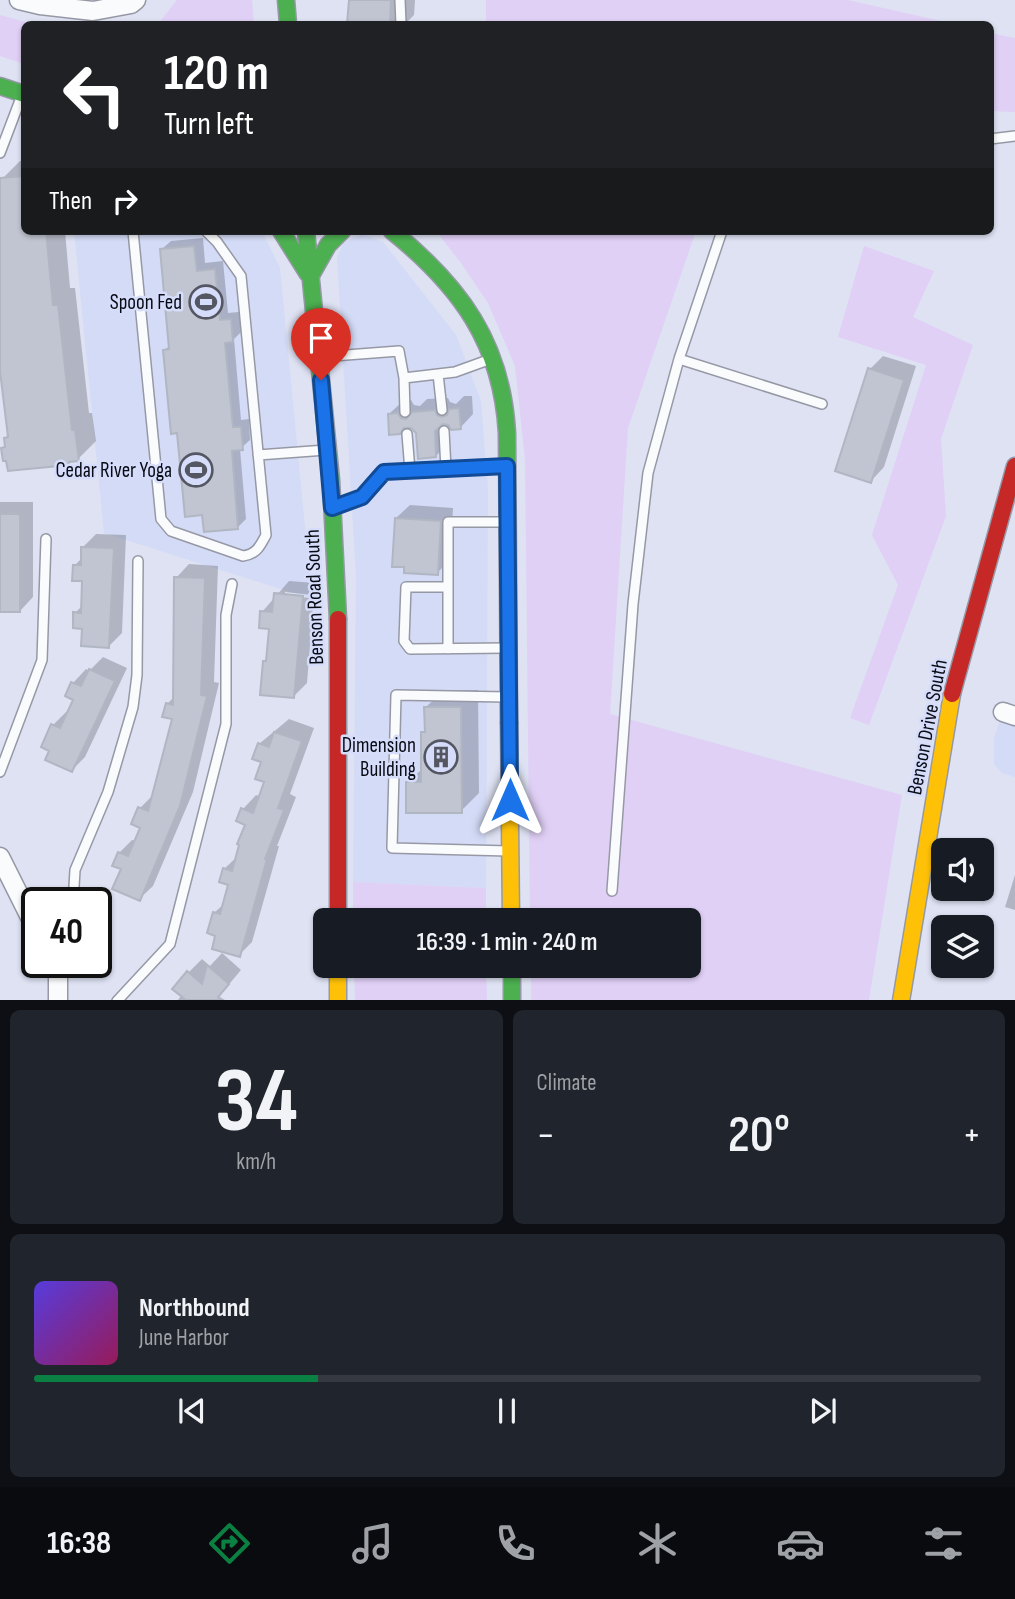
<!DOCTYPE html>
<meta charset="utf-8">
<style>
body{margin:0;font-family:"Sofia Sans Condensed",sans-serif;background:#20242c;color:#f1f3f6;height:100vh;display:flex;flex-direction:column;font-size:26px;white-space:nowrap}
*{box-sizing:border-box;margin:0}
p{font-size:23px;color:#9ea1a6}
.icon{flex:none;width:38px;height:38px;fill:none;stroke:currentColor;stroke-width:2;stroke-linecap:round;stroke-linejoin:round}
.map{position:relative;height:1000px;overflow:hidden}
.side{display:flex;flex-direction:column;gap:10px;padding:10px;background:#0d0f14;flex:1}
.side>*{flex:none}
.hud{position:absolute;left:21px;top:21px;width:973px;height:214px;border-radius:10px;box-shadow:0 2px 5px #0004;background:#202124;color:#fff;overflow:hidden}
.controls{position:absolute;left:931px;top:838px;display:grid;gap:14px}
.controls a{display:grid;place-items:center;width:63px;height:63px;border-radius:10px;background:#171b24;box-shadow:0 2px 5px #0004;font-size:35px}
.speed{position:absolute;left:21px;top:887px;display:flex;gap:14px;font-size:35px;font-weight:700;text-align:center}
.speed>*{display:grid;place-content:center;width:91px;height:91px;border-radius:50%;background:#171b24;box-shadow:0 2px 5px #0004;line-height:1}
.speed .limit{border:4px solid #111;border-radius:10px;background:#fff;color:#111}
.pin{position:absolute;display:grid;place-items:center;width:60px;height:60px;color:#fff;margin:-72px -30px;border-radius:50% 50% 50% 0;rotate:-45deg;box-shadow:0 0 7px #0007}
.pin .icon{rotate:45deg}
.me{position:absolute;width:77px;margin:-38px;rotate:0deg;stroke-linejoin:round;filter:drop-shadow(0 0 5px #0008)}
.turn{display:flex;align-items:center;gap:24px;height:147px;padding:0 28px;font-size:32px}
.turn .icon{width:91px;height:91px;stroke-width:2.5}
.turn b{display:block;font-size:49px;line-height:60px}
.then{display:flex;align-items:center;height:66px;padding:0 28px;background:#0003;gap:14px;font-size:26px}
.big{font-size:52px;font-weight:600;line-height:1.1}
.side .card{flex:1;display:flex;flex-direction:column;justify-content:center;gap:10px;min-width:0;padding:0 24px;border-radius:10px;background:#20242c}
.side .dial{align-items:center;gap:0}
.dial b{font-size:91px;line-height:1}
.song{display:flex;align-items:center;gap:21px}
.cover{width:84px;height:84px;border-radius:10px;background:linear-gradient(135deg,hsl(250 70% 55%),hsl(330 70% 35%))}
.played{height:7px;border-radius:4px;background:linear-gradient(90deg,#0b8043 30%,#363941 30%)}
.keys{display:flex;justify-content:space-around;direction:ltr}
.heat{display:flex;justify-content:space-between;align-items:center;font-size:38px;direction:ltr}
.side .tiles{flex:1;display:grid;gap:10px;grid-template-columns:1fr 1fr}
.card:last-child{grid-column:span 2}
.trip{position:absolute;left:313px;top:908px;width:388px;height:70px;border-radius:10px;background:#171b24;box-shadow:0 2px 5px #0004;font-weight:600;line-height:70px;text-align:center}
.tabs{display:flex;height:112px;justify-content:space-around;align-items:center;background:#090b0e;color:#9ea1a6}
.tabs .icon{width:49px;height:49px}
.tabs .on{color:#0b8043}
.tabs b{font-size:32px;color:#f1f3f6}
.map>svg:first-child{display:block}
.built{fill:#d4dbf6}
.green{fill:#e0d0f6}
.shadow{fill:#0003;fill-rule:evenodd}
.building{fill:#c0c5d1;stroke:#b1b6c3;stroke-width:2}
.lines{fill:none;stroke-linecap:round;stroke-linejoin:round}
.lane-casing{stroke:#9699a5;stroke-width:12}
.street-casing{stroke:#9699a5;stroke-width:21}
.fast-casing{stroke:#9699a5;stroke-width:19}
.slow-casing{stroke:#9699a5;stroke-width:19}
.jam-casing{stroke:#9699a5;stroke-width:19}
.lane{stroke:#fafbfd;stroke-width:9}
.street{stroke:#fafbfd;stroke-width:18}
.fast{stroke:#4caf50;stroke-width:16}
.slow{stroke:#ffc107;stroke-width:16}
.jam{stroke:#c62828;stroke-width:16}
.route-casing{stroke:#114b97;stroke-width:18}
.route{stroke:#1a73e8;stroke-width:12}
.labels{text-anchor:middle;stroke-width:5;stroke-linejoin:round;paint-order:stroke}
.poi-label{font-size:21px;fill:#090b14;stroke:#d6ddfb;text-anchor:end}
.street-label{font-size:21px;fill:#090b14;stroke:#d6ddfb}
</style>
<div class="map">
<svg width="1015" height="1001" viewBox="0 0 1015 1001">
<rect width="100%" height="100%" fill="#dee2f3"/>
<path class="built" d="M74,231H262L280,268L312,599L104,533Z
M362,234L383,242L456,335L481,401L488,489L486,888L353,882L356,576L337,258L343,243Z
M1000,720L1015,724V777L1002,773L994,764V738Z"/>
<path class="green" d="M177,0H252L254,24H158Z
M486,0H848L954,24H486Z
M0,15L33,24H24V64L0,56Z
M990,33L1015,38V112L991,111Z
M436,231H696L628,428L610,714L902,795L869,1000H531V966H690V920H530L525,459L515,366L488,303L461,263Z
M864,246L934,271L913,317L973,345L941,439L946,516L869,725L850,718L898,585L872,535L926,365L838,337Z
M353,882L486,888V920H353Z
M354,966H486L487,1000H355Z"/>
<path class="shadow" d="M350,0H415L414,15L405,24H349Z
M20,161H24V231H65L70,288H75L89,413H92L96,441L78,459L72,460L68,464L3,448L7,445L6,438L9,436L0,355V189L2,179Z
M203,238L205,263L223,261L228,313L239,312L241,332L234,339L241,420L249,419L250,440L240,449L246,519L237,528L204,514L179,431L165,350L170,345L162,249L171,241Z
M883,356L916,366L884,467L871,481L870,369Z
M464,396H472L473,414L460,428L447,423L449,442L436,456L417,432L389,414L403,401L411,400L414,405L420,406L427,399L448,398L450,402L456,404Z
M0,502H33V597L20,611H0Z
M410,505L453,508L450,560L437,573L396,518Z
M96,534L126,535L122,633L109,646L84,627L75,613L83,605L84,579L74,566L83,557V547Z
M189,564L218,566L214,682L219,683L193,792L153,886L139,899L123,868L119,853L132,840L136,841L142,827L140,808L153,795L174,718L167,704L174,697L176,578Z
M289,581L315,583L307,683L294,696L265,661L268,658L271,627L262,612ZM285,592L312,595V598L285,596Z
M103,657L127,668L85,757L72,770L51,750L53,725L66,712L69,713L76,699L73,683L86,669L89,671Z
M444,690H478L479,793L461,811L407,783L423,768L422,733L426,729V707Z
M289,719L314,728L290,794L296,797L277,846H279L252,942L239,955L218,935L214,913L226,902L231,883L224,869L239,855L247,824L238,820L243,809L256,795L261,797L267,781L259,744Z
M1015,875V910L1005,907Z
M222,953L241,970L215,1001H177L182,995L175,988L189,972L202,959L210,966Z"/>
<path class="building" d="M349,0H391L390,24H347Z
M24,176V231H46L53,305H58L72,430H75L79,461L69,462V465L8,471L6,461H3L1,448L5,447L4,438L8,437L0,371V178Z
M194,246L197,271L215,269L220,320L231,319L233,342L225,343L233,427H241L243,450L232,451L238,529L204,532L202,515L185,517L177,433L171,434L163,350L169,349L160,249Z
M868,368L904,380L871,483L835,471Z
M459,408L461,429L451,430L448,425L443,424L435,431L436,457L418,459L416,433L411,428H404L400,434L389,435L388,414L398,413L401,418L406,419L412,412L435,410L437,415L442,417L447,415L449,409Z
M0,514H20V612H0Z
M395,518L441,521L438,575L404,573V567H392Z
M81,547L114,548L109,648L81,646L82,629L73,628V612L81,613L82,581H72L73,565H81Z
M174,577L205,578L201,695L207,696L180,806L140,901L112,889L121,869L112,866L118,852L128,856L140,828L131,824L138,807L148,811L172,719L162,717L166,703L173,705Z
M274,593L303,596L294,698L260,695L263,661H266L269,629L259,628L260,611L272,612Z
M89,669L115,681L72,772L45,760L49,751L41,747L51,724L60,728L73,700L65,696L71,682L81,686Z
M424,707H461L462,813H406V782H421V732H425Z
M274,732L302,741L278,808L284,810L265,859H267L240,957L212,949L215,936L207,933L213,912L220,914L228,885L219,882L223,868L232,871L239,845L237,844L245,825L236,821L241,808L253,813L264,782L255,779L261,762L252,759L258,743L269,747Z
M207,965L229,984L218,997L223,1000H186L172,989L187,971L202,984Z"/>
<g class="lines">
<defs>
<path id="lane" d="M400,0L401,24
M990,139L1015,136
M0,153L22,95
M133,231L161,519L171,531L243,556C257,554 260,546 266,535L241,276L217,242L206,231
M320,357L399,351L404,378L455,372L491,359
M679,359L822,404
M438,374L442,410
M404,378L405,412
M444,431L446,469
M407,434L410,471
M258,455L326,450
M334,507L362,497L384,472L507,466
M448,587H406L404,641L410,649L507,648
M448,649V522H505
M507,697L396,695L392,848L509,851
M0,772L42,660L46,539
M612,891L633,604L648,473L679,359L722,231
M73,903L75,870L108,792L133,707L137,675L138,561
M117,1001L170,944L226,724V615L232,584"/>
<path id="street" d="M19,0L40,5L93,11L131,4L136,0
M1003,712L1015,716
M0,857L37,931
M52,962L58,974V1001"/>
<path id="fast" d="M286,0L288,24
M0,86L24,94
M281,231L308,274
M306,231L331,480L338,619
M392,231C460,286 502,343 507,433L509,723
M310,277L328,245L342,231
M512,966V1001"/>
<path id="slow" d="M509,723L511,920
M338,966V1001
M901,1001L952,694"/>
<path id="jam" d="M338,619V920
M952,694L1015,466"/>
</defs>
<use href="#lane" class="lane-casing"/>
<use href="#street" class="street-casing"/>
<use href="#fast" class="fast-casing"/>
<use href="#slow" class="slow-casing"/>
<use href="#jam" class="jam-casing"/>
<use href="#lane" class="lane"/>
<use href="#street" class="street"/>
<use href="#fast" class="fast"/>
<use href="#slow" class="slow"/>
<use href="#jam" class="jam"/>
</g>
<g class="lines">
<defs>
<path id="route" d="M321,380L332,508L362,497L384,472L507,466L510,800"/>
</defs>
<use href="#route" class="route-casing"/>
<use href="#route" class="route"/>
</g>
<defs>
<symbol id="stadium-ring" viewBox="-11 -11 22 22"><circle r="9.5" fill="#d6ddfb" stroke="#545662" stroke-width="1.5"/><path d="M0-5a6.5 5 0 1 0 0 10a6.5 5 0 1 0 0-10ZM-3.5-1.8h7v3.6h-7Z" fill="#545662"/></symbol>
<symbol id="building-ring" viewBox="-11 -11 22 22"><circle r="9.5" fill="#d6ddfb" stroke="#545662" stroke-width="1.5"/><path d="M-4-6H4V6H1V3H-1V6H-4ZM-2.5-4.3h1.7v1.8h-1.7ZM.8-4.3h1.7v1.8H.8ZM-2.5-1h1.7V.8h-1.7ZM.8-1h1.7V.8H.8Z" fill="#545662"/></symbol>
</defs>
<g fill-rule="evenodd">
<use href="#stadium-ring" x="187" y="283" width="38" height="38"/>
<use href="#stadium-ring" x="177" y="451" width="38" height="38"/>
<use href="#building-ring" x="422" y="738" width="38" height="38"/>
</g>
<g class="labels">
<g class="poi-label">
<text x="182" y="309">Spoon Fed</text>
<text x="172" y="477">Cedar River Yoga</text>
<text x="416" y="752">Dimension<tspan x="416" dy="24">Building</tspan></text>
</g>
<g class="street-label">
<text transform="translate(314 597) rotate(-92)" y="7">Benson Road South</text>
<text transform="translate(927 727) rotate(-79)" y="7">Benson Drive South</text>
</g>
</g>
</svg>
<div class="controls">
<a><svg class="icon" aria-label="sound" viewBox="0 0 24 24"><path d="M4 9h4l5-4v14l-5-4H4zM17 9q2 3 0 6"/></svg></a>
<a><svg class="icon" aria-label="layers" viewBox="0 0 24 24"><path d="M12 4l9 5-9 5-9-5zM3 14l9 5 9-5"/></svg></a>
</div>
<div class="speed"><div class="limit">40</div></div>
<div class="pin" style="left:321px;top:380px;background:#d93025"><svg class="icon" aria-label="arrive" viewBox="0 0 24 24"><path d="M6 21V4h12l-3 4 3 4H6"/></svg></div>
<svg class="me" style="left:510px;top:800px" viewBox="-20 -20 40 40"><path d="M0-17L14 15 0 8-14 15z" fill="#1a73e8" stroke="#fff" stroke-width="4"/></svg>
<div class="trip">16:39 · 1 min · 240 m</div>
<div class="hud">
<div class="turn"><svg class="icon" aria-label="left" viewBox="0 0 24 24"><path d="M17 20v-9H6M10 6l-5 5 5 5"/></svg><div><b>120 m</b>Turn left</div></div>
<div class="then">Then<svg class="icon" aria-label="right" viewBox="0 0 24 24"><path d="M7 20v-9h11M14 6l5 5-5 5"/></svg></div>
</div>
</div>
<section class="side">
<div class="tiles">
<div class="card dial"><b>34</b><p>km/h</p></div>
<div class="card"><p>Climate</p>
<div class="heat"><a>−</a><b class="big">20°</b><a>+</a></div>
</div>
<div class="card">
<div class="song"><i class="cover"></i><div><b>Northbound</b><p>June Harbor</p></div></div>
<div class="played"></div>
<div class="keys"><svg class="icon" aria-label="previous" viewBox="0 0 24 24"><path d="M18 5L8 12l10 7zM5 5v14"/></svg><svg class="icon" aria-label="pause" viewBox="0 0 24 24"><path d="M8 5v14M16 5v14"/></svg><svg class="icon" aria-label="next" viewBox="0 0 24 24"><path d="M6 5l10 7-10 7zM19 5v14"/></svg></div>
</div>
</div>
</section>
<nav class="tabs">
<b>16:38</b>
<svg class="icon on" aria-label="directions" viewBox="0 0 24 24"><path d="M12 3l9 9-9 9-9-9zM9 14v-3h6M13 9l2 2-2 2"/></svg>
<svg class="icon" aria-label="music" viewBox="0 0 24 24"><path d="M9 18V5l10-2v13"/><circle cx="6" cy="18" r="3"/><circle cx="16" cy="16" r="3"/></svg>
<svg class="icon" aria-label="phone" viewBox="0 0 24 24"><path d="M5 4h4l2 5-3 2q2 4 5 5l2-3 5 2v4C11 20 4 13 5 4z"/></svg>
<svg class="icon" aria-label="climate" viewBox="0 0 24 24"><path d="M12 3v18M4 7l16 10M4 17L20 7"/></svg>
<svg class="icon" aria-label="car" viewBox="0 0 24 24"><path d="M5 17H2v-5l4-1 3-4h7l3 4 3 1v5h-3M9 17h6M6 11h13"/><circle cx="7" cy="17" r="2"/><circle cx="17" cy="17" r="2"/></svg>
<svg class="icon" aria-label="filters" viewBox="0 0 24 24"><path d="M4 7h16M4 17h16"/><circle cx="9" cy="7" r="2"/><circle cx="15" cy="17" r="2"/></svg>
</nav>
